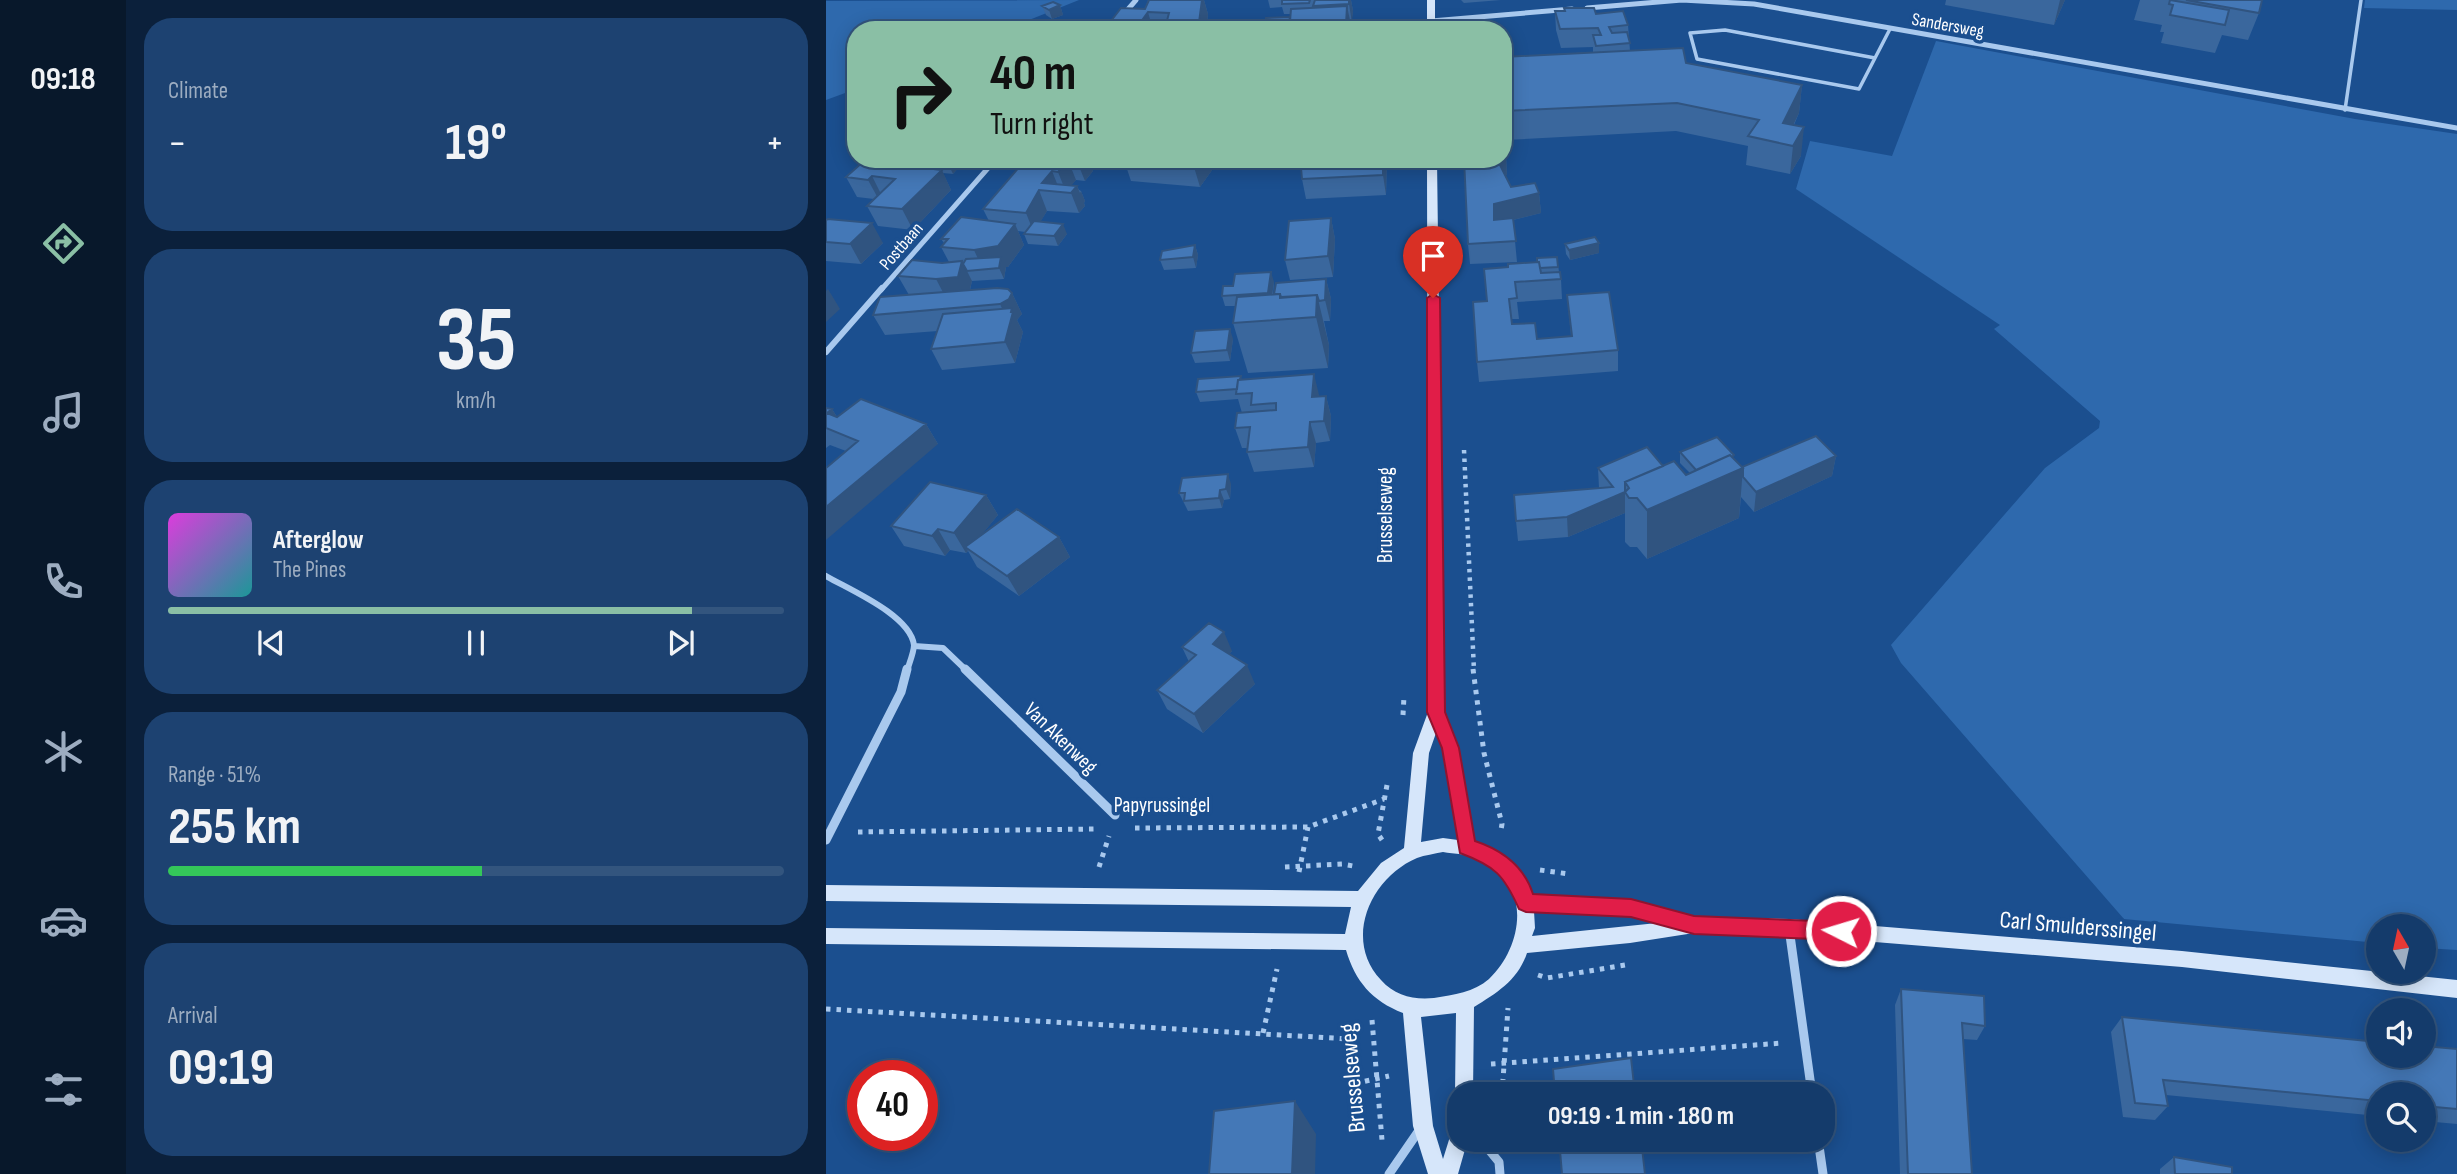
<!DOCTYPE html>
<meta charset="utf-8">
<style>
body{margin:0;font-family:"Sofia Sans Condensed",sans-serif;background:#1d4271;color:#f1f3f6;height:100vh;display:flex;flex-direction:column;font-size:26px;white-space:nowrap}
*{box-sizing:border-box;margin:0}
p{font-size:23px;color:#9dadc1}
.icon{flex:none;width:38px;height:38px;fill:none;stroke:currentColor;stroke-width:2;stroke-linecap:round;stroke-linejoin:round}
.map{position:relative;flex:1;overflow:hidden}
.details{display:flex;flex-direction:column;gap:18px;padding:18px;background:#0b203b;width:700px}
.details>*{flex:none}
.guide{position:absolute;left:21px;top:21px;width:665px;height:147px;border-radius:28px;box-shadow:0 4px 18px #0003,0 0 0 2px #33557e;background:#8abfa5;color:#111;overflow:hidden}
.needle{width:46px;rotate:351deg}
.fabs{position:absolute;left:1540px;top:914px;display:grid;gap:14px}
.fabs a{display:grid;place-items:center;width:70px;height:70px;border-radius:50%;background:#143b6b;box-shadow:0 4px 18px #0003,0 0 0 2px #33557e;font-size:35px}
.speed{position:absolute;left:21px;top:1060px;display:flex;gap:14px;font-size:35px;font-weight:700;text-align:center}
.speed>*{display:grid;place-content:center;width:91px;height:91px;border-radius:50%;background:#143b6b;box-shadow:0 4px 18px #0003,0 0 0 2px #33557e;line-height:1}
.speed .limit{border:10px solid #d22;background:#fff;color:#111}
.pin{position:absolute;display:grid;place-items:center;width:60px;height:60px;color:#fff;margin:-72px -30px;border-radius:50% 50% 50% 0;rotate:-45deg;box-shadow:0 0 7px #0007}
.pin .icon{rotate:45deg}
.me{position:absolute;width:77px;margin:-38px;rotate:275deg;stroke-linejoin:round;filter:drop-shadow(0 0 5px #0008)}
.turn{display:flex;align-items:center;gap:24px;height:147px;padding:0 28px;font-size:32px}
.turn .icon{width:91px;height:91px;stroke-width:2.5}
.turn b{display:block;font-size:49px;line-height:60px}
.big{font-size:52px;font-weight:700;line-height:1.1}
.details .widget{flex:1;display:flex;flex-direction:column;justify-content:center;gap:10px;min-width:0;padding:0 24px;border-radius:28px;background:#1d4271}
.details .dial{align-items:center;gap:0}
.dial b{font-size:91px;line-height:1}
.song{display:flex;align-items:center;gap:21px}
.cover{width:84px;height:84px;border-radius:10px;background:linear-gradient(135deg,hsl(300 70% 55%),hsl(180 70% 35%))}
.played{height:7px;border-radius:4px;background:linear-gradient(90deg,#8abfa5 85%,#33557e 85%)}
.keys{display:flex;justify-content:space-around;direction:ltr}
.heat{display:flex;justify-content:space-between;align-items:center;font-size:38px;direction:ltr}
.charge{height:10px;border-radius:5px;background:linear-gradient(90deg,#34c759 51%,#33557e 0)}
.trip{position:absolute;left:621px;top:1082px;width:388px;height:70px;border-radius:28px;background:#143b6b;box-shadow:0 4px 18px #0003,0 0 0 2px #33557e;font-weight:700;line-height:70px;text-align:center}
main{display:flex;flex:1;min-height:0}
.tab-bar{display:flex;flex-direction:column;width:126px;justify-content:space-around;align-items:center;background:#08182b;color:#9dadc1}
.tab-bar .icon{width:49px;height:49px}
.tab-bar .selected{color:#8abfa5}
.tab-bar b{font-size:32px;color:#f1f3f6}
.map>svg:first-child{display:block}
.green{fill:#2e69ad}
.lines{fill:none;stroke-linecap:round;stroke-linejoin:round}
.path-far1{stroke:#a9c9ee;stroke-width:4.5;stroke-dasharray:3.5 5;stroke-linecap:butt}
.path{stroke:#a9c9ee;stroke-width:5;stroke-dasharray:4.5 6;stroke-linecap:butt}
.lane{stroke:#a9c9ee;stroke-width:3.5}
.street-far2{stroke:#a9c9ee;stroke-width:5}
.street-far1{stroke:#a9c9ee;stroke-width:6}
.street{stroke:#a9c9ee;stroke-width:9}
.secondary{fill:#d6e6fa;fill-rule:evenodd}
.wall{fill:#3a679d}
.shaded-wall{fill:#305480}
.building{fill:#4478b7;stroke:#305480;stroke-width:2;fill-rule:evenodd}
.route{fill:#e11d48;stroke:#92132f;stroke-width:2}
.labels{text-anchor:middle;stroke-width:7;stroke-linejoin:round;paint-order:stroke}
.far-street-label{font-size:18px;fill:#fff;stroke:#1b4f8f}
.street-label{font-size:21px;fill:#fff;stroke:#1b4f8f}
.near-street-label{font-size:24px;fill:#fff;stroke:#1b4f8f}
</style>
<main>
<nav class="tab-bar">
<b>09:18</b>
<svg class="icon selected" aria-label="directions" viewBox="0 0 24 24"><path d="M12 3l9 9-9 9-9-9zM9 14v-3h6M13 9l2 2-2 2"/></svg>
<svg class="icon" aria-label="music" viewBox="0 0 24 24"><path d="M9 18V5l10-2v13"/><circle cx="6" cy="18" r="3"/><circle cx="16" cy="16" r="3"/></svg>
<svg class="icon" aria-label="phone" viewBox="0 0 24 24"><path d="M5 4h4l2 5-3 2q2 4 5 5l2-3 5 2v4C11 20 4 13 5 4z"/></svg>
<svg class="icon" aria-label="climate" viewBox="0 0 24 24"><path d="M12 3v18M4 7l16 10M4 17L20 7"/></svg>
<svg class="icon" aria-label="car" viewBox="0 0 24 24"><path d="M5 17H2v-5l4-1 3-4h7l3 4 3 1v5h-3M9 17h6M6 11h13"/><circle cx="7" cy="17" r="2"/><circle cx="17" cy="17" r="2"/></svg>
<svg class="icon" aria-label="filters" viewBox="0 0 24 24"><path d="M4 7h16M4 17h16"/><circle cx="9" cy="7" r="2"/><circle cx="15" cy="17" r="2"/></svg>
</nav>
<section class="details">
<div class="widget"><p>Climate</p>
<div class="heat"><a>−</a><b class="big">19°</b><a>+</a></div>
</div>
<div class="widget dial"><b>35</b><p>km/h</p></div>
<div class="widget">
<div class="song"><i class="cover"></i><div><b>Afterglow</b><p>The Pines</p></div></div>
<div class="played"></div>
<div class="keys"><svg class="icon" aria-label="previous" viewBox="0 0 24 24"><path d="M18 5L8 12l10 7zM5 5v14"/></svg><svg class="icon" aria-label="pause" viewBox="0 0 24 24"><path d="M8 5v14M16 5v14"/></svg><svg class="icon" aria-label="next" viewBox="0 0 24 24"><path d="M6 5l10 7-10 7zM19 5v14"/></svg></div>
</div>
<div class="widget"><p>Range · 51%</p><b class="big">255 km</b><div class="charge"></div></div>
<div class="widget"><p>Arrival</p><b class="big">09:19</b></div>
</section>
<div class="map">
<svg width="1631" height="1174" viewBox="0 0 1631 1174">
<rect width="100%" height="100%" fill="#1b4f8f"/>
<path class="green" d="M253,0L178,30H30V89L0,100V1Z
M1539,0H1631V10L1538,8Z
M1110,41L1529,119L1631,134V950L1598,948V926H1552V943L1298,919L1075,663L1065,645L1219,468L1273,428L1274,421L1168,329L1174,325L970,189L984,141L1066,156Z"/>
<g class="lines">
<path class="path-far1" d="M638,450L648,671"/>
<path class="path" d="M647,669L658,753L676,824L675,830
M577,715L578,696
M309,828L482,827L558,799
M32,832L269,829
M556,840L552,834L561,785
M273,867L283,836
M459,867L516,864L527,866
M714,870L743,874
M473,872L482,827
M712,975L721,978L799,965
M0,1009L524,1039L531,1083L563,1076
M546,1020L556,1140
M437,1033L451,969
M665,1064L957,1043
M676,1094L682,1008"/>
<path class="lane" d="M899,30L1049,58L1033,89L871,59L864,33Z
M1049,58L1064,29
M1519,110L1535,0"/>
<path class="street-far2" d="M761,8L856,0L928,4L1631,128
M605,21L746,9
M284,30L310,0
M55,290L170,159"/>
<path class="street-far1" d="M0,352L56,288
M0,576C24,590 84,615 88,645C88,652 83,664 81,671
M88,646L117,648L141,671"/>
<path class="street" d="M139,669L289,815
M0,840L75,692L81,669
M963,928L986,1094
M654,1139L673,1162L674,1174
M992,1139L997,1174
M563,1174L594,1129"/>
<path class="secondary" d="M601,0H609V21L605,30H597L601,21Z
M601,159H611L618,712L632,749L648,843C680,848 694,869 706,895L805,900L868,917L963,919L1356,951L1631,980V998L1356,967L963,935L868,933L804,943L701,953C692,980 671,993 648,1007L647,1094H634V1102L629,1094L630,1013L595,1017L607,1126L617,1159L627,1127L634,1125V1139H642L632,1174H602L587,1126L577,1013C546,1001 529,981 520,950L0,944V928L519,934L525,907L0,901V885L532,891L555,863L578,848L587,753L602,712ZM610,733L616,749L632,840L617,838L595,842L603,753ZM617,852C628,854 643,854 654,858C658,860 663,865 667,867C705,894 694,950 663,979C648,992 628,995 608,998C588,1000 569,996 555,980C517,940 544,878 591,858C599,855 608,854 617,852ZM708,911L805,916L831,923L706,936L709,928Z"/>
</g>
<path class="wall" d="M322,0H378L382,14L380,30H278L319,9Z
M442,0H525L527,11L524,30H466V28L465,30H441L439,24L464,20L465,14H458L456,7L444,8Z
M635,0H675L638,3Z
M1120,0H1239L1228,25L1119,5Z
M1314,0H1436L1433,13L1422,40L1396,35L1389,53L1335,43L1338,32H1334L1336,25L1308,20Z
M234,5L237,15L226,19L220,15L216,6Z
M738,8L770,14L802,25L804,51L860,63L976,85L973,113L968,125L975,156L964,174L920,165L922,146L850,131L680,140L677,116V57L767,52V47L735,48L730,30L729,11H738Z
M680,155L681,175H679L685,187L713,193L715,213L687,220L691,262L644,264L642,244Z
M97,159H140L127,174L117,173L125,190L87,230L52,226L41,206L48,199L31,197L20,177L101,168Z
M216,159H394L374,187L305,181L298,160H291L286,167L265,165L267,171L259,181L250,180L245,185L251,186L253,190L255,191L259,201L258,203L259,206L253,213L221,211L214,222L241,234L232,246L202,244L198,234L199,232L192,231L198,245L182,267H180L178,279L146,281L144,290L186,293L196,314L191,320L197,332L189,363L116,370L105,349L112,331L59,335L47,315L83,295L72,276L123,262L115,247L118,243L115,239L163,221L157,209L210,167Z
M470,159H561L560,195L480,199L476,179L525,165V160L471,163Z
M505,218L509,239L507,277L464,280L459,260Z
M0,219L57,243L35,264L0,261Z
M739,244L773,253L744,260L740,254Z
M369,245L372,255L370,268L338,270L334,260Z
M731,257L733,272L735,279L736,299L691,302L693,319H685L686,324L711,339L745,336L741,295L792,350V371L653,382L651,362L661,301L682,267L711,262Z
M500,279L505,299L504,321H498L503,345L502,368L422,373L407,323L409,306H399L396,296L448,282L447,294Z
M407,339L404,361L369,363L365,353Z
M416,380L493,395V396H500L505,416L504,441L490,443L488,467L428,472L421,452V448H416L409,428L416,413L412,399L374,402L370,392Z
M0,408L6,409L11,417L100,424L112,444L20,451L4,445L0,448Z
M854,452L908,459L916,467L1010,456L1006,476L928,512L915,497L913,518L821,559L811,547H804L799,542V513L742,537L692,541L690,521L773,488L772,468L837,466L860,475L864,473L854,463Z
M405,484L404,499L398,500L396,508L362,511L353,493Z
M160,495L172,515L155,535L233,537L244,557L193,596L151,567L142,551L140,553L124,550L119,556L78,546L65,526Z
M356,647L406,651L403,654L429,684L377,733L341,709L331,690L363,662Z
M1075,989L1159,1026L1151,1040L1137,1039L1146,1174H1074L1069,1005Z
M1296,1017L1631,1049V1124L1598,1121V1094H1552V1116L1340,1095L1342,1106L1329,1120L1297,1117L1285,1032Z
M1348,1157L1406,1174H1334V1169Z"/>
<path class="shaded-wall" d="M376,0H378L382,14L380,30H372Z
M523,0H525L527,11L526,23L523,4Z
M1234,0H1239L1228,25Z
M234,5L237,15L226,19L223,10Z
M521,6L525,25L524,30H521L520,25Z
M322,12L327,30H309Z
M199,22L201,30L193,29Z
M976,85L973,113L958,144L957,123Z
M978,127L975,156L964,174L967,146Z
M680,155L681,175L672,177L670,159H677V156Z
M120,159H140L127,174Z
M250,159H263L267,171L259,181Z
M283,159H291V160L286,167Z
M374,159H394L374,187L368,167Z
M557,159H561L560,195L557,175Z
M242,160L250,180L240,192L232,172Z
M116,170L125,190L87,230L76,209Z
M226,171L234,191L216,183Z
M46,176L56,196L53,200L42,180Z
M251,186L254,193L255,191L259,201L258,203L259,206L253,213L245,193Z
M213,190L221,211L208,233L200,213Z
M713,193L715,213L670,224L668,220V204Z
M505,218L509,239L507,277L502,256Z
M46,223L57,243L35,264L24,244Z
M189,224L198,245L182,267H180L178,279L173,268L157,270L148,250Z
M237,224L241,234L232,246L228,236Z
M773,243V253L744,260L743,250Z
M369,245L372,255L370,268L367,257Z
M136,261L146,281L142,297L121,300L110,279Z
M445,272L448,282L445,303L442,293Z
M500,279L505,299L504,321L499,300Z
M2,289L14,309L0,322V291Z
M186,293L196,314L191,320L197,332L189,363L179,342L183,324L174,304Z
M491,295L503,345L502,368L490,317Z
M404,329L407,339L404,361L401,350Z
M488,374L493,395L491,417L486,397Z
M500,396L505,416L504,441L498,421Z
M6,409L19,430L1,413Z
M484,422L490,443L488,467L482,447Z
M100,424L112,444L0,540V507Z
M1010,456L1006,476L928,512L930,492Z
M917,468L913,518L821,559V510Z
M402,474L405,484L404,499L400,489Z
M394,490L398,500L396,508L393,498Z
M799,492V513L742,537L741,517Z
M160,495L172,515L143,550L139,547L142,551L140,553L128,533Z
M112,529L124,550L119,556L106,536Z
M233,537L244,557L193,596L181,576Z
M398,632L406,651L396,663L387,644Z
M421,665L429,684L377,733L368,714Z
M469,1101L490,1134L489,1174H466Z"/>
<path class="building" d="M323,0H376L372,30H278L295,8L319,9ZM322,12L343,13L339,28L309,30Z
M456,0H484L483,3L456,4Z
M489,0H523V4L487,6Z
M1344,0L1403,10L1399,25L1344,15L1347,5L1343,4Z
M1360,0H1436L1433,13Z
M227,2L234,5L223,10L216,6Z
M521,6L520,25L493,26V20L464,21L465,9Z
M738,8H768L770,14L797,11L802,25L783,27L786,33L801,32L804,43L770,46L767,35H775L772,28L734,29L729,11H739Z
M464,17L463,23L439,24L440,18Z
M179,21L199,22L193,29L203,30H170Z
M857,48L860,63L976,85L957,123L978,127L967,146L922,136L933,120L851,103L677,111V57Z
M216,159H252L251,161L242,160L232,172L226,171L216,183L251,186L245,193L213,190L200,213L157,209L195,165L210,167Z
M299,159H374L368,167L298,161Z
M525,159H557V175L476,179L475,168L525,165Z
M638,159H671L685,187L709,183L713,193L668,204V220L687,218L690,241L642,244Z
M38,161L116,170L76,209L41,206L69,179L46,176L42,180L20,177Z
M135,217L189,224L172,246L148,250L115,247L122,239H115Z
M505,218L502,256L459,260L463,221Z
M2,219L46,223L24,244L0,242V220Z
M208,221L237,224L228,236L198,234Z
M769,237L773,243L743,250L739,244Z
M369,245L367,257L334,260L336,251Z
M175,257L173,268L141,271L137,264L140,259Z
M731,257L732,267L714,268L713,262H711V258Z
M86,260L116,263L136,261L132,277L110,279L72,276Z
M713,262L715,273L734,272L735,279L689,282L691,298L683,299L686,324L709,323L711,339L746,336L741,295L783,292L792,350L651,362L647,302L661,301L658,269L682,267V264Z
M445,272L442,293L396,296L397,286H407L409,274Z
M500,279L499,300L493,301L491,295L455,297L454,294H448L450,283Z
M171,288L182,289L186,293L183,299L174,304L47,315L54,297Z
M454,294V298L491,295L490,317L407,323L411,297Z
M186,308L185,312H187L179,342L105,349L117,314Z
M404,329L401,350L365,353L369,331Z
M488,374L486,397L500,396L498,421L484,422L482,447L421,452L424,427L409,428L411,413L450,410V403L425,405L426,393L410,394L412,380Z
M415,376L414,380H412L411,389L370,392L372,379Z
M35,399L100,424L0,507V468L32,441L0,428V408L6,409L1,413L11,417Z
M990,436L1010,456L930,492L917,477V468L916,467Z
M891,437L908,455L906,457L904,455L870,470L854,452Z
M821,447L837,466L799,482V492L741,517L690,521L688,495L787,487L772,468Z
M904,455L917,468L821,510L811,498H803L799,492L803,488L799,482L848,461L860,475Z
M402,474L400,489L394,490L393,498L358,501L359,493H353L356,478Z
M104,482L160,495L128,533L112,529L106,536L65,526Z
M191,509L233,537L181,576L139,547Z
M383,623L398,632L387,644L421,665L368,714L331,690L370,655L356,647Z
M1075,989L1158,996L1159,1026L1136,1023L1146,1174H1082Z
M1296,1017L1552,1042V1055H1598V1046L1631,1049V1109L1598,1106V1094H1552V1101L1337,1080L1342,1106L1309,1103Z
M805,1058L809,1094H729L727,1069Z
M469,1101L466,1174H383L388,1111Z
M733,1139H815L819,1174H736Z
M1348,1157L1406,1167V1174H1349Z"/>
<path class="route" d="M607,294L614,298L619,712L633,748L649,841C676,850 698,866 707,894L805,899L868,916L1015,922L1022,924L1025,931L1022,938L1015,940L868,934L805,917L700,912L693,909C678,875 669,866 634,853L616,748L601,712V298Z"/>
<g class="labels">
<g class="far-street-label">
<text transform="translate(1122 25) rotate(10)" y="6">Sandersweg</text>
<text transform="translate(75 246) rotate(-49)" y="6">Postbaan</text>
</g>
<g class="street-label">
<text transform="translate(559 515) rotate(-90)" y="7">Brusselseweg</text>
<text transform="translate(235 738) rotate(44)" y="7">Van Akenweg</text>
<text x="336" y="812">Papyrussingel</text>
</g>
<g class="near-street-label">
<text transform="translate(1252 926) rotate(5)" y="8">Carl Smulderssingel</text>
<text transform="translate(526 1078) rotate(-95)" y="8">Brusselseweg</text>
</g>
</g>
</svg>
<div class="fabs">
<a><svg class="needle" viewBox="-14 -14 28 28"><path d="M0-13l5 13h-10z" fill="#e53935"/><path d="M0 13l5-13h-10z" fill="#9dadc1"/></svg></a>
<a><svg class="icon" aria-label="sound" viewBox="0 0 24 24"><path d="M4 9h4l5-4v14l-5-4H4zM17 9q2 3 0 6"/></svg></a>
<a><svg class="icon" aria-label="search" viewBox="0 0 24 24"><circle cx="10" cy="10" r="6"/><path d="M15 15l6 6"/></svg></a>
</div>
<div class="speed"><div class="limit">40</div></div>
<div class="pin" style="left:607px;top:298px;background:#d93025"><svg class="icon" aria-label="arrive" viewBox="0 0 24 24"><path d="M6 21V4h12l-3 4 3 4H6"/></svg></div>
<svg class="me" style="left:1015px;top:931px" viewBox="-20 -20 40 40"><circle r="17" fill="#e11d48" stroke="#fff" stroke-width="3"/><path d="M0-11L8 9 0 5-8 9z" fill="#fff"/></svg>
<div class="trip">09:19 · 1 min · 180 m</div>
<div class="guide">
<div class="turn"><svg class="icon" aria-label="right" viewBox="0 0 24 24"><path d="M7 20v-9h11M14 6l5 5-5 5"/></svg><div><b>40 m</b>Turn right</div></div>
</div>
</div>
</main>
